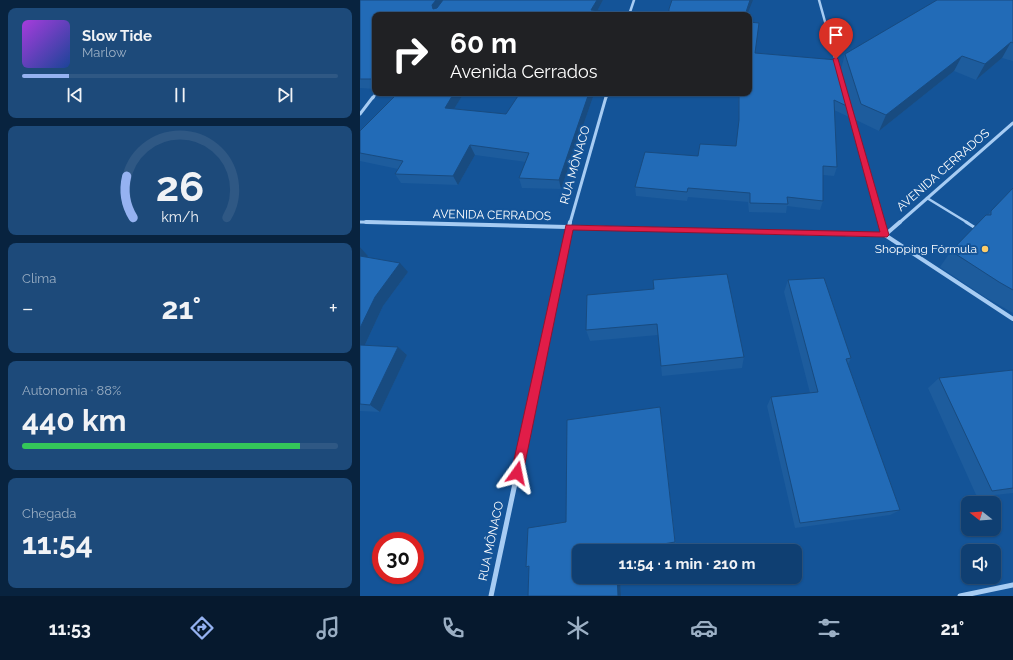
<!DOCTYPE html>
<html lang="pt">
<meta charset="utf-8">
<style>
body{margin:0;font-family:Raleway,sans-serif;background:#1d4a7a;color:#f1f3f6;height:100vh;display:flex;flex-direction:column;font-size:15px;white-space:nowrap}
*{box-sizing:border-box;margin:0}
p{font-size:13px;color:#9bafc4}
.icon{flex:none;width:22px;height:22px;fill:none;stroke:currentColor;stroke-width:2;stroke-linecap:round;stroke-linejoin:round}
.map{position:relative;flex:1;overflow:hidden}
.drawer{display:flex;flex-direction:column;gap:8px;padding:8px;background:#08233f;width:360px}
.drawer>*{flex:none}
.guide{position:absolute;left:12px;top:12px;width:380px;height:84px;border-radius:8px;box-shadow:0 1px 3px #0004,0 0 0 1px #2f5884;background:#202124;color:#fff;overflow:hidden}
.needle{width:26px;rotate:287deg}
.fabs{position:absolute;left:601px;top:496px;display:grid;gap:8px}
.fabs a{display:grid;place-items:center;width:40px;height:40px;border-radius:8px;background:#0f3f72;box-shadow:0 1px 3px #0004,0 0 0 1px #2f5884;font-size:20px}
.speed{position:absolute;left:12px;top:532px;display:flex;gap:8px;font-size:20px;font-weight:700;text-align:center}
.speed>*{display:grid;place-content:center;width:52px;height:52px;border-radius:50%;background:#0f3f72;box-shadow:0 1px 3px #0004,0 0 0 1px #2f5884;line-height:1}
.speed .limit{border:6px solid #d22;background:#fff;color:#111}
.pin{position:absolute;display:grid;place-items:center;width:34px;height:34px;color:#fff;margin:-41px -17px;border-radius:50% 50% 50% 0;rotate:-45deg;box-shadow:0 0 4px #0007}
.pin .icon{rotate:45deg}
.me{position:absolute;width:44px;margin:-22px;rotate:12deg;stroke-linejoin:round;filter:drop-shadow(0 0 3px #0008)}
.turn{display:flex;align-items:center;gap:14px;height:84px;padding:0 12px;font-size:18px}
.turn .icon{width:52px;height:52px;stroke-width:2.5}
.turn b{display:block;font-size:28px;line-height:34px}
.big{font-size:30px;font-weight:700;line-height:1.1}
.drawer .card{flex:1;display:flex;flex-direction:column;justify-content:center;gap:6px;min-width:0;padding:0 14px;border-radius:8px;background:#1d4a7a}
.drawer .dial{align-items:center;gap:0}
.dial svg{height:104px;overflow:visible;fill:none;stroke:#2f5884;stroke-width:7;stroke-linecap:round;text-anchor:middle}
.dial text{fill:#f1f3f6;stroke:none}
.song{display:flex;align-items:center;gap:12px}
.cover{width:48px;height:48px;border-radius:6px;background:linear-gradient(135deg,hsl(280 70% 55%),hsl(220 70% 35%))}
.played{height:4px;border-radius:2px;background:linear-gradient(90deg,#95b2f1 15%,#2f5884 15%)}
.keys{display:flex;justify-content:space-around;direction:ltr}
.heat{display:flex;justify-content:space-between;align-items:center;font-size:22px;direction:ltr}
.charge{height:6px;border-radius:3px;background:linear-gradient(90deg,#34c759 88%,#2f5884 0)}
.trip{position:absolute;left:212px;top:544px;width:230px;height:40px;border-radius:8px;background:#0f3f72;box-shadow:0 1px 3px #0004,0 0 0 1px #2f5884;font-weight:700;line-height:40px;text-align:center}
.tab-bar{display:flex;height:64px;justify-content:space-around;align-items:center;background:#06192e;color:#9bafc4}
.tab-bar .icon{width:28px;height:28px}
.tab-bar .current{color:#95b2f1}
.tab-bar b{font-size:18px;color:#f1f3f6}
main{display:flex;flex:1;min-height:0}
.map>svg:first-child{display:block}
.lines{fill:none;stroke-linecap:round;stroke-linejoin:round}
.lane-far1{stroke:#a7ccf3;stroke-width:2.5}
.lane{stroke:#a7ccf3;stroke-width:3}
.street-far3{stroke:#a7ccf3;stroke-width:2.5}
.street-far2{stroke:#a7ccf3;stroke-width:3}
.street-far1{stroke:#a7ccf3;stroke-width:4}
.street{stroke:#a7ccf3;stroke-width:5}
.wall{fill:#1d5c9d}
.shaded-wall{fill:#184b80}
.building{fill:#226bb7;stroke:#184b80}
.route{fill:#e11d48;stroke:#92132f}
.poi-dot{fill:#ffcd69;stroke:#145498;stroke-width:1.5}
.labels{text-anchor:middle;stroke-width:4;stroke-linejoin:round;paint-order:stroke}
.street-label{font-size:12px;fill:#fff;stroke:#145498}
.poi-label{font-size:12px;fill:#fff;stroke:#145498;text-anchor:end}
</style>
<main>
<section class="drawer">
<div class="card">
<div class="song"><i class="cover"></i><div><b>Slow Tide</b><p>Marlow</p></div></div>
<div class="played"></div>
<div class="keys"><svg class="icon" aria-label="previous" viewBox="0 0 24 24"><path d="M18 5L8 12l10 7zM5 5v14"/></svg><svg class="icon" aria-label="pause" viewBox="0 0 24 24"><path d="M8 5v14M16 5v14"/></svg><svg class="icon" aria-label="next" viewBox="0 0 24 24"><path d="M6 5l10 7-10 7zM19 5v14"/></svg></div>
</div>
<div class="card dial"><svg viewBox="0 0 100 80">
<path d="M14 69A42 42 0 1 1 86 69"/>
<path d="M14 69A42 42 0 0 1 9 37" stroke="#95b2f1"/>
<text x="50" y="56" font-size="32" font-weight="700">26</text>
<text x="50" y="72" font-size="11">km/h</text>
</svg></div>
<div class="card"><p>Clima</p>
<div class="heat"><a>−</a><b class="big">21°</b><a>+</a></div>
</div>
<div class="card"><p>Autonomia · 88%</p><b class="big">440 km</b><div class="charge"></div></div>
<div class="card"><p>Chegada</p><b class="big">11:54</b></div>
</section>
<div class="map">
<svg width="653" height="596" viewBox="0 0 653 596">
<rect width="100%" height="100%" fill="#145498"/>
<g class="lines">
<path class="lane-far1" d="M567,198L608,223"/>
<path class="lane" d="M606,222L617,229"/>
<path class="street-far3" d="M459,0L477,65
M269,15L274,0
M13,98L16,93
M246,98L247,93"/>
<path class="street-far2" d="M489,108L522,223
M0,114L13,97
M0,222L47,223
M210,223L246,97
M539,223L653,123"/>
<path class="street-far1" d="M6,222L525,235L540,222
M521,222L525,235L653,319
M175,386L210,222"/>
<path class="street" d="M131,596L176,385
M600,596L653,585"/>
</g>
<path class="wall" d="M0,0H243L237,11H240V15H15V89L0,88Z
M653,0V61L642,58L616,80L594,71L519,131L496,120L481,69L485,54Z
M395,53L491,108L489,117L474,110L477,167L474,176L463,175V201L460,210L427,206L426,213L389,212L388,202L328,197L327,201L276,196L275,187L338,156L376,146L379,128L378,93H389Z
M104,93L94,109L146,114L233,97L201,189L162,188L159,178L166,162L115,155L98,185L41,183L35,174L38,169L0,161V131Z
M653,188V313L625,297L580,267L591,251L628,215L631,211Z
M0,247L8,256V257L48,272L23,306L5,345L38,347L47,355L20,412L0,411Z
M428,280L491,358L488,364L540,510L530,515L435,528L407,406L411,397L450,393L424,292Z
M227,295L384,357L382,368L302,376L298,335L230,341L226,330Z
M653,370V493L617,497L568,388L579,378Z
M300,407L316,546L287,551H219L260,577L261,596H168L169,568L166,567L206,522Z"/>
<path class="shaded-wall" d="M76,0H87L76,13L73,9L72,5Z
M237,0H243L235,15L231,10Z
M390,0H393L387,15H385Z
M651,42L642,58L616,80L625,64Z
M602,56L594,71L519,131L526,115Z
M94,93H104L89,117L85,108Z
M228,93H232L233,97L201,189L199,180Z
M110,145L115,155L98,185L93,176Z
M0,247L8,256L3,264L0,261Z
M40,263L48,272L23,306L3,349L0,346V328L15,297Z
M38,347L47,355L20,412L10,405Z
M257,577H260L261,596H258Z"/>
<path class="building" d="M0,0H76L72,5L73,9L77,8L83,0H237L231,10L240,11L237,15H15V79H0Z
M312,0H390L385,15H309V9Z
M577,0H653V43L651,42L625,64L602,56L526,115L501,104L485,54Z
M389,22L399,23L395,53L477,60L491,108L474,100L477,167L463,166V201L427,197L428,204L390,203V193L328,188L327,192L275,187L285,152L338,156L340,144L376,146L379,120V93H389Z
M38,93H94L85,108L146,114L160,93H229L199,180L159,178L169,153L110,145L93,176L35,174L43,161L0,153V131Z
M653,188V290L639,282L591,251L626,215H631V211Z
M0,256L40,263L15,297L0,328Z
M367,274L384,357L301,366L297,324L226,330L227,295L294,289L293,280Z
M464,278L491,358L486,359L540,510L440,523L411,397L458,392L428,280Z
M0,345L38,347L10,405L0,404Z
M653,370V488L632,491L579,378Z
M300,407L315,542L262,551H219V577H257L258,596H168L169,566L166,567L168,528L206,522L207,420Z"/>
<path class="route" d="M476,57L478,59L529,235L527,237L213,230L163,473L161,477L157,479L153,477L151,473L206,225L520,232L473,59Z"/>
<circle class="poi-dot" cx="625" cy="249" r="4"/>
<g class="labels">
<g class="street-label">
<text transform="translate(215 165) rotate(-74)" y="4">RUA MÔNACO</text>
<text transform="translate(583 170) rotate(-41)" y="4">AVENIDA CERRADOS</text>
<text transform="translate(132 215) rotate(1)" y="4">AVENIDA CERRADOS</text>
<text transform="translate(131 541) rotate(-78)" y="4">RUA MÔNACO</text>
</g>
<g class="poi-label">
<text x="617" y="253">Shopping Fórmula</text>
</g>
</g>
</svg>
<div class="fabs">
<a><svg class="needle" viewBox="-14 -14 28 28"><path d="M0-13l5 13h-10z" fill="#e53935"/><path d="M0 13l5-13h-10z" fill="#9bafc4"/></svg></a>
<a><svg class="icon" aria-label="sound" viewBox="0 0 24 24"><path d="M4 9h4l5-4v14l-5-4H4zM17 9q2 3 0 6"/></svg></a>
</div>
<div class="speed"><div class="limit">30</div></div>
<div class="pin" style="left:476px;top:59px;background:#d93025"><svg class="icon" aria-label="arrive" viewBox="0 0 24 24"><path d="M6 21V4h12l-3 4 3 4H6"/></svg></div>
<svg class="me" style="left:157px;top:473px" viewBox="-20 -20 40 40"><path d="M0-17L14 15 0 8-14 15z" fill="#e11d48" stroke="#fff" stroke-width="4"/></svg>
<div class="trip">11:54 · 1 min · 210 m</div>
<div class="guide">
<div class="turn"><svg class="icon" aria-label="right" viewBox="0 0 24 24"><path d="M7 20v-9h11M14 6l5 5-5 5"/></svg><div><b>60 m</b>Avenida Cerrados</div></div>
</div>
</div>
</main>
<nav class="tab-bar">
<b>11:53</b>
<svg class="icon current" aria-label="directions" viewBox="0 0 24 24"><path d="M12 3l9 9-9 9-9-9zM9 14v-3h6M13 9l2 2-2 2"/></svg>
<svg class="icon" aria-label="music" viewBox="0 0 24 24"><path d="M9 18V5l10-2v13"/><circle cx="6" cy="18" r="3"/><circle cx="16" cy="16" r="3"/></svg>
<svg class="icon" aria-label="phone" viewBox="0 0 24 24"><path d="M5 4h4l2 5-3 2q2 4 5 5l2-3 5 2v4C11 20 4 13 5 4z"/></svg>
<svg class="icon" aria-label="climate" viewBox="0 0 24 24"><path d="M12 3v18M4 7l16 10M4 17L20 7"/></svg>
<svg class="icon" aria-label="car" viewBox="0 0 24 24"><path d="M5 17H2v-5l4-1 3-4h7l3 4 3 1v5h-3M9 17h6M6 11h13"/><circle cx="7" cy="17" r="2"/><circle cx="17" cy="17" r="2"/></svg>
<svg class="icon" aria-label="filters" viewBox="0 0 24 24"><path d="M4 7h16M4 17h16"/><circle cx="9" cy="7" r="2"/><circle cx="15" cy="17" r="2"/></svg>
<b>21°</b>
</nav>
